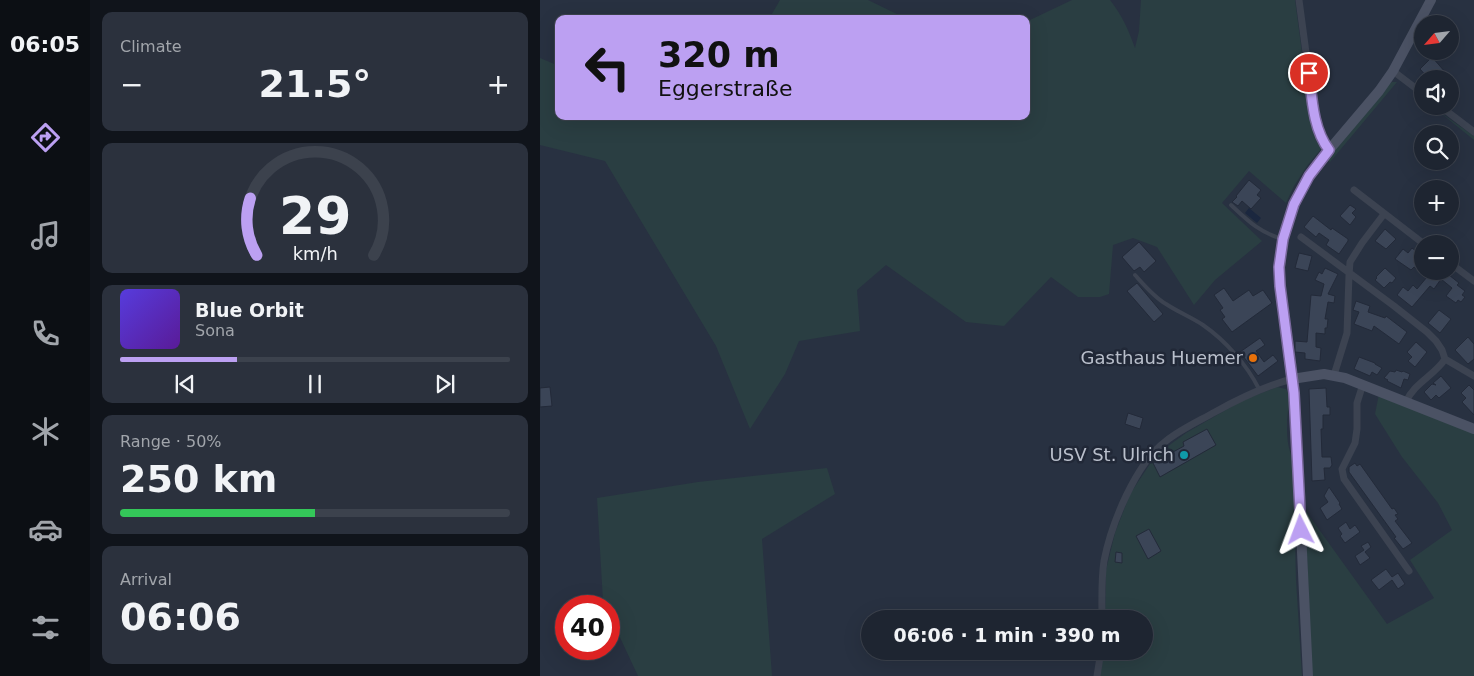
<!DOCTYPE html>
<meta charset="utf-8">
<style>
body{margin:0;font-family:"DejaVu Sans",sans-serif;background:#2b313d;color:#f1f3f6;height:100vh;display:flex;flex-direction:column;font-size:19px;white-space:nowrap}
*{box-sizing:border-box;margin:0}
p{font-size:16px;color:#a1a5ab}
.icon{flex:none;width:28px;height:28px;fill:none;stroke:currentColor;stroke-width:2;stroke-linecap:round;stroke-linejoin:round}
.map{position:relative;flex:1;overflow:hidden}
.panel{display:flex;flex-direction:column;gap:12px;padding:12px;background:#10141b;width:450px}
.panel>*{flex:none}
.banner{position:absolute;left:15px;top:15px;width:475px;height:105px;border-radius:10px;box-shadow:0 5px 20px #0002,0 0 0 1px #3c424d;background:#bca0f2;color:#111;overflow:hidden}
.needle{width:32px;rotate:242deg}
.buttons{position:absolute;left:874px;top:15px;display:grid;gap:10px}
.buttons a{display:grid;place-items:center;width:45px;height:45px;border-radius:50%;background:#1e2531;box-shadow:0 5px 20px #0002,0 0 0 1px #3c424d;font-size:25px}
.speed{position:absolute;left:15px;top:595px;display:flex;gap:10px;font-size:25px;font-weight:700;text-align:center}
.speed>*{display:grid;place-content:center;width:65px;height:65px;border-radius:50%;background:#1e2531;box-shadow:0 5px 20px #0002,0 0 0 1px #3c424d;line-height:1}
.speed .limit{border:8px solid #d22;background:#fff;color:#111}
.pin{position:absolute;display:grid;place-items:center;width:42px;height:42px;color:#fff;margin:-21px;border:2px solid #fff;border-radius:50%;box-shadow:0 1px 5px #0007}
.me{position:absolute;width:55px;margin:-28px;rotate:357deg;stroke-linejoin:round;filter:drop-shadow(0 0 4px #0008)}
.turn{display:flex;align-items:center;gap:18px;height:105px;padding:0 20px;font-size:22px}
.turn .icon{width:65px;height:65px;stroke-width:2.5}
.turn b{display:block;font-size:35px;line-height:42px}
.big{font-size:38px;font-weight:700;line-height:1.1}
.panel .tile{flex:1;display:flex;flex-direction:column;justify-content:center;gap:8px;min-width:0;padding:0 18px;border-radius:10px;background:#2b313d}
.panel .dial{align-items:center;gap:0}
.dial svg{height:130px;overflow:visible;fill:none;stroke:#3c424d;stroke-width:7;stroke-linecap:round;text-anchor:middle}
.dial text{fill:#f1f3f6;stroke:none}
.song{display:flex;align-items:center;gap:15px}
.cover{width:60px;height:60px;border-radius:8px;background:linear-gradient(135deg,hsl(250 70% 55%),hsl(270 70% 35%))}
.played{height:5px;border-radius:2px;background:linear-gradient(90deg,#bca0f2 30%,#3c424d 30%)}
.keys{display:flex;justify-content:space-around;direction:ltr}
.heat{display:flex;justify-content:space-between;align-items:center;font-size:28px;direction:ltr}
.charge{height:8px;border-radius:4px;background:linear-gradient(90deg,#34c759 50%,#3c424d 0)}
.trip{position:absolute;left:321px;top:610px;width:292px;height:50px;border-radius:25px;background:#1e2531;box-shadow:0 5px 20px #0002,0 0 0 1px #3c424d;font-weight:700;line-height:50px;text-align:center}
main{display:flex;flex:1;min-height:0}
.tab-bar{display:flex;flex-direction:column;width:90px;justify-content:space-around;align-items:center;background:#0c0f14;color:#a1a5ab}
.tab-bar .icon{width:35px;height:35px}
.tab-bar .selected{color:#bca0f2}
.tab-bar b{font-size:22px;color:#f1f3f6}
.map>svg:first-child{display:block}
.green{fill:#2a3e42}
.water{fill:#1b273f}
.building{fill:#3b4557;stroke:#232a39}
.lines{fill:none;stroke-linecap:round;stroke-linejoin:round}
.lane{stroke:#3c4351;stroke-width:4}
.street{stroke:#3c4351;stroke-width:7}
.secondary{stroke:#4b5264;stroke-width:10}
.route-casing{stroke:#7a689d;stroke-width:12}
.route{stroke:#bca0f2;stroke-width:9}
.food-dot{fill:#e8710a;stroke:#212837;stroke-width:2}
.culture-dot{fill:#0f9aa8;stroke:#212837;stroke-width:2}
.labels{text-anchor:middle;stroke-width:5;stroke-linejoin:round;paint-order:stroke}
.poi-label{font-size:18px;fill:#b9bfcb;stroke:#212837;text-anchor:end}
</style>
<main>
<nav class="tab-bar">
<b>06:05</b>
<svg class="icon selected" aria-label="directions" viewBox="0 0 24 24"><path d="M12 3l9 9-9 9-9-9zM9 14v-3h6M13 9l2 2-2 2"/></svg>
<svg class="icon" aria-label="music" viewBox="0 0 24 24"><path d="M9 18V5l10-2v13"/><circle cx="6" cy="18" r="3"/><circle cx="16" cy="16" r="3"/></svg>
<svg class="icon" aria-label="phone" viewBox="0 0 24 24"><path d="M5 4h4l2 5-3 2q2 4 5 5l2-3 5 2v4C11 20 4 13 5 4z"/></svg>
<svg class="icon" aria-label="climate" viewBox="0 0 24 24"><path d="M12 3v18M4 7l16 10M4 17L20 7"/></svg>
<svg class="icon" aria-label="car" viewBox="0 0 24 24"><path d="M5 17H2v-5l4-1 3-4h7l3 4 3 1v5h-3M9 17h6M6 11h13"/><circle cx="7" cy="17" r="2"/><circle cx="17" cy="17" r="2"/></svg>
<svg class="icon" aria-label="filters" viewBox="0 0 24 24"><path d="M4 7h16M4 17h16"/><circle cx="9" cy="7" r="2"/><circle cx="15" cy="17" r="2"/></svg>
</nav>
<section class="panel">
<div class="tile"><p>Climate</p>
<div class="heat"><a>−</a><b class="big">21.5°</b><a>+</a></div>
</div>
<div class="tile dial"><svg viewBox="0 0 100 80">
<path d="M14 69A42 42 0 1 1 86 69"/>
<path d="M14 69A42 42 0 0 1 10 34" stroke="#bca0f2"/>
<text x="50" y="56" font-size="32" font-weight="700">29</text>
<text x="50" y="72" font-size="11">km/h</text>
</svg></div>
<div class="tile">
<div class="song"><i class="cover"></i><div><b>Blue Orbit</b><p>Sona</p></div></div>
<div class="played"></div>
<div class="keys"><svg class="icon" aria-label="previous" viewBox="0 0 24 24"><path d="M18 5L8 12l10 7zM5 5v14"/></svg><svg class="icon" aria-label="pause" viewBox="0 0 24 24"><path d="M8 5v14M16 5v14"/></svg><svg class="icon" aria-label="next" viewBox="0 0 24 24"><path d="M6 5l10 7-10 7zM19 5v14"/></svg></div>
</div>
<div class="tile"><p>Range · 50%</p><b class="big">250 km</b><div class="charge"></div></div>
<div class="tile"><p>Arrival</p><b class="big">06:06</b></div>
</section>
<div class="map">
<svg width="934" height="676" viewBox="0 0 934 676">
<rect width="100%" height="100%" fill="#283141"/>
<path class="green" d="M240,0H328L365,18L415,19H229Z
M532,0H570C582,15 589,31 595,48L599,31L601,0H755L769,105L781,149L767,166L754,186L746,203L709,171L682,203L722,241L675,280L654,305L617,247L593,238L573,245L569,294L560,297H538L511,277L464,326L426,322L346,265L317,290L320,331L259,341L245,374L210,429L176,346L65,161L0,145V58L19,66V116H486V20H490Z
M852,82H857L790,162L786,160L839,98L849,84Z
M891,106L934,136V140L897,110Z
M737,387L746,389C753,400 747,409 747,421C747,437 747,445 753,460L756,580L762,676H560L564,651H605V619H565L566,570L575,533L590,494L616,455L646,433L703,400Z
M839,394L934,432V676H772L765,510L847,624L894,598L870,560L912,530L898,503L862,457L835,414Z
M287,468L295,494L222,539L232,676H98L69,614V606H65L63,601L57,498L158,482Z"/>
<path class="water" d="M709,208L721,218L717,223L705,213Z"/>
<path class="building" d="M892,57L906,73L900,79H889L880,69Z
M709,180L721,190L717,195L721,198L711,209L702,201L698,206L692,202L697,197L696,196Z
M810,205L816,209L812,213L816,217L810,225L800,216Z
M773,216L791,230L792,228L808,239V241L799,254L786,245L789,240L779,233L776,237L764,227Z
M845,229L856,239L846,249L835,241Z
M599,242L616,261L604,272L600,267L594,271L582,257Z
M872,248L880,254L879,255L882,258V271H904L919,283L917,285L925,291L922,295L925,297L921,302L918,300L916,303L906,296L912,288L901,279L894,289L890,286L872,307L857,295L863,287L868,291L873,285L877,289L887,277L874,267L871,270L855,259L863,249L868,253Z
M759,253L772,256L768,271L755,268Z
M785,268L798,274L788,294L795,296L794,303L788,302L785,319H788L787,328H785V334L776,333V347L781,348L780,361L765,359V353L755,352V341L767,342L771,295L781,296L784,284L775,280L779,272L782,274Z
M845,268L856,278L852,283L850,282L844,288L835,280L837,278L836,277Z
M597,283L623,314L614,322L587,291Z
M684,288L693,301L709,290L713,296L723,290L732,303L692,332L682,319L685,317L680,310L683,308L674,295Z
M816,301L830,306L828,312L845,318L846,316L867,332L859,344L834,326L832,331L814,324L819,312L813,310Z
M899,310L911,319L900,333L888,323Z
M928,337L934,344V359L928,364L915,350Z
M720,338L725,345L716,351L724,362L733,355L738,361L718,376L700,352Z
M876,342L887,352L875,367L868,361L872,357L867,352Z
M819,357L835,363V364L842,368L837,375L832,372L830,376L814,369Z
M856,370L862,372L863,371L870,374L868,380L864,379L861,388L847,381L848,380L844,378L850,371L855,372Z
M901,376L911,388L899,398L896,395L891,400L884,392L892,384L896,385L893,383Z
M929,385L934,390V415L922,402L926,398L921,393Z
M10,387L12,406L0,407V388Z
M786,388L787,407H790V415H783V429H781L782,457H791L792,465L790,468H784L785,480L772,481L769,389Z
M588,413L603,418L600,429L585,424Z
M667,429L676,445L620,477L613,463L644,446L643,442Z
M815,463L817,466L820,464L852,509L854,508L858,514L855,515L858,519L855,521L872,543L863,549L854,538L856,537L809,472V467Z
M789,487L800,503L799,504L802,509L787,520L780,508L788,502L784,496Z
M806,522L810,529L815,525L820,532L805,543L800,536L802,534L798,528Z
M609,529L621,551L608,559L596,536Z
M828,542L831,547L825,552L830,558L820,565L815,556L824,550L821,546Z
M576,552L582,553V563L575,562Z
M846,569L852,577L858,573L865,584L858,589L852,580L839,590L831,580Z"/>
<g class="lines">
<path class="lane" d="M691,205C708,221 720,233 743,239
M595,275C604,285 614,297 626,304C638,312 651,317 663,325C686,341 707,365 719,389"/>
<path class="street" d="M759,0L773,105L782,139L789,150
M853,71L882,93
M900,106L934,132
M814,190L884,244
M761,237L854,306L887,332L896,341L902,350L905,359C895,375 874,383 866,402
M910,263L934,281
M905,359L934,376
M794,375L807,333L809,275L810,262L822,243L844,214
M823,384L817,403V429L815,443L802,469L804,479L869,571
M562,619C562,600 561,580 564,561C571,525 595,464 626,441C641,429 659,421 675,412C700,398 725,386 752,379
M557,676L561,651"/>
<path class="secondary" d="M752,379L784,374L805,378L934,429
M768,676L755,407L740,286C738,239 751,201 778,163L839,91L853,71L891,0"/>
</g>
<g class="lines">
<defs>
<path id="route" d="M761,530L754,393L740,286L739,267L743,239L754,204L769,176L789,150C773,129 772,99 769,73"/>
</defs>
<use href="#route" class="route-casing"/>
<use href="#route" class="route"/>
</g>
<circle class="food-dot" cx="713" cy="358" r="5"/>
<circle class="culture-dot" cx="644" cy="455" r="5"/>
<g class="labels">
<g class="poi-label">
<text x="703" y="364">Gasthaus Huemer</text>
<text x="634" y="461">USV St. Ulrich</text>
</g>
</g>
</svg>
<div class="buttons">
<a><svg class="needle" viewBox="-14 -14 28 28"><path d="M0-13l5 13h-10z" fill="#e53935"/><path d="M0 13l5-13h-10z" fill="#a1a5ab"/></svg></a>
<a><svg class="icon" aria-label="sound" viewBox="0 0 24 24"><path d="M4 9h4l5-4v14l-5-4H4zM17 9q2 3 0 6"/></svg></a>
<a><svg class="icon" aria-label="search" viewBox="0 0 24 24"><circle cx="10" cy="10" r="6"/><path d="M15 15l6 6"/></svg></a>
<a>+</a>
<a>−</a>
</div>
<div class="speed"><div class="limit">40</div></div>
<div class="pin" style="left:769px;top:73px;background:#d93025"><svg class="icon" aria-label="arrive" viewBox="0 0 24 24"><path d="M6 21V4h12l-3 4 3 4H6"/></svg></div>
<svg class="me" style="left:761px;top:530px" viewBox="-20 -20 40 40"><path d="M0-17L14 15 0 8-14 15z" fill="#bca0f2" stroke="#fff" stroke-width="4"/></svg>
<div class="trip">06:06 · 1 min · 390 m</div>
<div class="banner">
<div class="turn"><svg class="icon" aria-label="left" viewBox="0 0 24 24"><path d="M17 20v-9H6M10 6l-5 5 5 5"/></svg><div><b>320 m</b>Eggerstraße</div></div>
</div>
</div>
</main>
